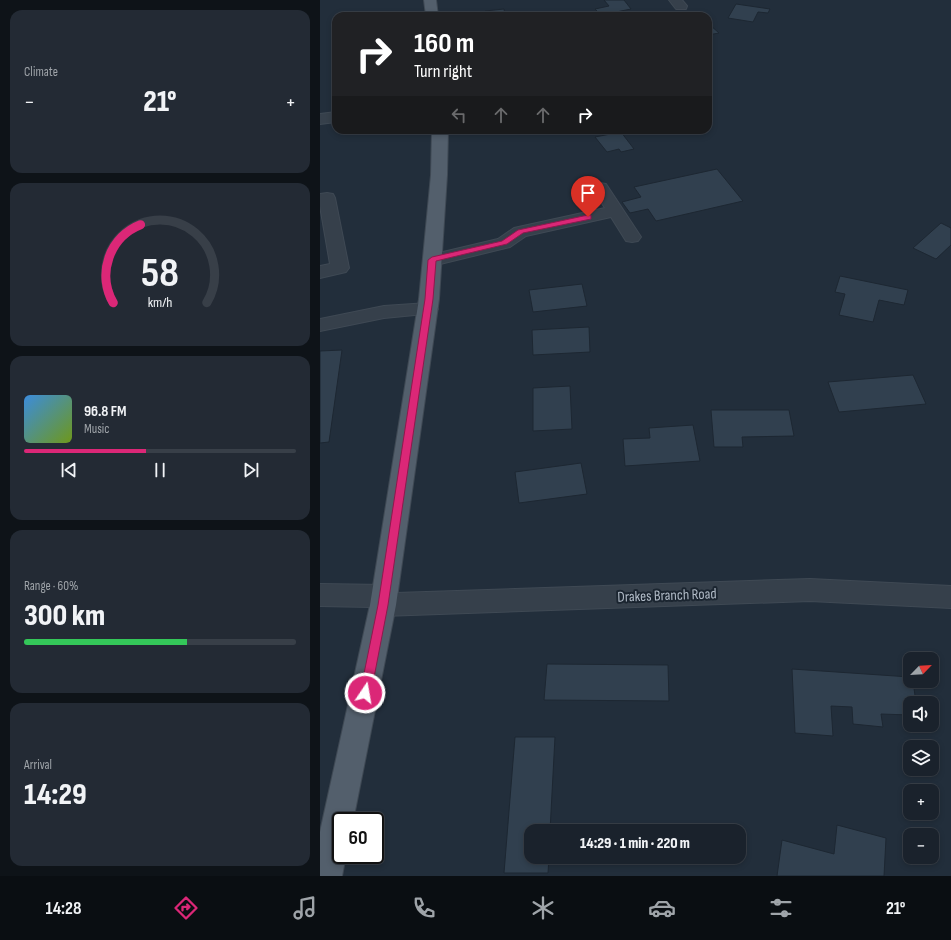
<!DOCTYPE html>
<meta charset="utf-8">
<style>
body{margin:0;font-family:"Sofia Sans Condensed",sans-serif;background:#232a34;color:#f1f3f6;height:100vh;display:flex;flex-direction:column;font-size:15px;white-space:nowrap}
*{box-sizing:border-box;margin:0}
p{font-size:13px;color:#9fa4a9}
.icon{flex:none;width:22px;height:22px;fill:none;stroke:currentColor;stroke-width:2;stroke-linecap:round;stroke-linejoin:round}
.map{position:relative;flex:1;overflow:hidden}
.drawer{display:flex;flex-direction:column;gap:10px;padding:10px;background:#0e1318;width:320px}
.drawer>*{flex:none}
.guide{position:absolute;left:12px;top:12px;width:380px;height:122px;border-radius:12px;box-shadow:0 2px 6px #0003,0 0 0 1px #383f48;background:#202124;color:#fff;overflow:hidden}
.needle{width:26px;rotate:65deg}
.tools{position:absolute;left:583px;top:652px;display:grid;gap:8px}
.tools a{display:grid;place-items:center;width:36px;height:36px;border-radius:8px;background:#1a222c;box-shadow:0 2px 6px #0003,0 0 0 1px #383f48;font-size:20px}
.speed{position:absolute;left:12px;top:812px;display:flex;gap:8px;font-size:20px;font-weight:700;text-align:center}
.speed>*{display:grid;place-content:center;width:52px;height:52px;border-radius:50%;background:#1a222c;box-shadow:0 2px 6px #0003,0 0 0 1px #383f48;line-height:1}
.speed .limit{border:2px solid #111;border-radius:6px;background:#fff;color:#111}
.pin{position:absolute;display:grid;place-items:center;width:34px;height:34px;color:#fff;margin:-41px -17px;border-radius:50% 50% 50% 0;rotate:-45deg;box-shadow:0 0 4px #0007}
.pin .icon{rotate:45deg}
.me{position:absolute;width:44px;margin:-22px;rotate:12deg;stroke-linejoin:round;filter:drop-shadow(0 0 3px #0008)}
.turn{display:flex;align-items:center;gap:14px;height:84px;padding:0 16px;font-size:18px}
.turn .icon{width:52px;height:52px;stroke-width:2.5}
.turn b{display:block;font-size:28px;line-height:34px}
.lanes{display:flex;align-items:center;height:38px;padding:0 16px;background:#0003;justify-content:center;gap:20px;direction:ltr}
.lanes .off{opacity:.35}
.big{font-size:30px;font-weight:800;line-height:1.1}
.drawer .tile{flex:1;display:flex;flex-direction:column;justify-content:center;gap:6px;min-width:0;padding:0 14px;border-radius:12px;background:#232a34}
.drawer .dial{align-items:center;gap:0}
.dial svg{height:104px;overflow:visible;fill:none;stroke:#383f48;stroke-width:7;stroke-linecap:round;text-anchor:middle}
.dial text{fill:#f1f3f6;stroke:none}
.song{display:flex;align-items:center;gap:12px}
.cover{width:48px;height:48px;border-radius:6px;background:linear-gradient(135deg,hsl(210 70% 55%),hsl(80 70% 35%))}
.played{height:4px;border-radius:2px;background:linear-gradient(90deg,#db2777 45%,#383f48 45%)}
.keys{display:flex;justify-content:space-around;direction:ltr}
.heat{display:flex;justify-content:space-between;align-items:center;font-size:22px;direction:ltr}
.charge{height:6px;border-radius:3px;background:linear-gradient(90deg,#34c759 60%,#383f48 0)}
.trip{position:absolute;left:204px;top:824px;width:222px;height:40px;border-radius:12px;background:#1a222c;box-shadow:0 2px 6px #0003,0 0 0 1px #383f48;font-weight:800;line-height:40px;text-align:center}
.tabs{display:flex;height:64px;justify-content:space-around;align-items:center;background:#0a0e12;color:#9fa4a9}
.tabs .icon{width:28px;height:28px}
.tabs .selected{color:#db2777}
.tabs b{font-size:18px;color:#f1f3f6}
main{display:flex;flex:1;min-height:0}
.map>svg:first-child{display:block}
.building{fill:#31404f;stroke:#1d2732}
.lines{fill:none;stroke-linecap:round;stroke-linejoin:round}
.minor-casing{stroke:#3f4954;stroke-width:2}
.major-casing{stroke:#3f4954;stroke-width:2}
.minor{fill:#36404b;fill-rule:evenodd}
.major{fill:#535f6c;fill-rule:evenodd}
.route{fill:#db2777;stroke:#8e194d}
.labels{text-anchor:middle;stroke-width:4;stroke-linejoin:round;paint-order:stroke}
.street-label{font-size:15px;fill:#b1bbc7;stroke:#1b2530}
</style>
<main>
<section class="drawer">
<div class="tile"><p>Climate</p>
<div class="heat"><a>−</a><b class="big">21°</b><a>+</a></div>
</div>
<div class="tile dial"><svg viewBox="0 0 100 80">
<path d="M14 69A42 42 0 1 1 86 69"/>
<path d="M14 69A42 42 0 0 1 35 9" stroke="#db2777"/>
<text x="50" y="56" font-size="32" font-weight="700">58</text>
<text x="50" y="72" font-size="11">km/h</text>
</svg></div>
<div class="tile">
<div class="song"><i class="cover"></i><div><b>96.8 FM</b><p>Music</p></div></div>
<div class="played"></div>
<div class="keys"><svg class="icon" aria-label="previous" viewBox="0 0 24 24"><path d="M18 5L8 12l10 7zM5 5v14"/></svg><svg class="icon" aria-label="pause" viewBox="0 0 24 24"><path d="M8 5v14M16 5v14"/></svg><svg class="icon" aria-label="next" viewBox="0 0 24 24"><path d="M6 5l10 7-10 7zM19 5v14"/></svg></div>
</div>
<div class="tile"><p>Range · 60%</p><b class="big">300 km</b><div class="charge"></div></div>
<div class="tile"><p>Arrival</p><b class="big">14:29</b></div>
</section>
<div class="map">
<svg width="631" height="876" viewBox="0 0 631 876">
<rect width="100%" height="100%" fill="#222e3b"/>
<path class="building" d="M284,0H304L311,9L281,15L275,9L289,6Z
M416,4L450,9L448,13L438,12L433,22L408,18Z
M184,9L185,16H166L165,11Z
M390,25L399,33L388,35V26Z
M301,132L314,149L301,152L299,149L287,152L275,137Z
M397,169L423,201L336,221L328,209L310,213L302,202L321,197L314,187Z
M621,223L631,228V245L616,259L593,248Z
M520,276L588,290L584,305L559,300L553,322L519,315L525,294L515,292Z
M262,284L267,306L213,312L209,290Z
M269,327L270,352L213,355L212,330Z
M22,350L9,442L0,443V351Z
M593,375L606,404L519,412L508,382Z
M250,386L252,429L213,431V388Z
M391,410H469L474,436L422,437L423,447H394Z
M373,425L380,461L305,466L303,439L330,438L329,428Z
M261,463L267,494L199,503L195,472Z
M227,664L348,665L349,701L224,700Z
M472,669L590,677V681H593L596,703H590V715L561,714L563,727L533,724L532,707L511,706L513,736L475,733Z
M195,737H235L230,831H211V857H229L228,873H184Z
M517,825L566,838L564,876H457L462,840L514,854Z"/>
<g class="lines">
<defs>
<path id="minor" d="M349,0H362L367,6L366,9H356Z
M16,112V122L0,124V114Z
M280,183L286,184L321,237L318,241L312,242L306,241L291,217L206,236L190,247L112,266L106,264L103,260L106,256L178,239L194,228L285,208L272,188L274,184Z
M7,193L13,194L15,198L29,268L26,272L0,278V266L10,264L0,206V194Z
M108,303L115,305L118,309L115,313L64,318L0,331V319L64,306Z
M490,579L631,586V608L490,601L63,616L54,613L51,607L0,606V584L65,585L74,588L76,593Z"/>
<path id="major" d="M104,0H116L118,16H106Z
M112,130H128L127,175L119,299L76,605L33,821H21V855H26L22,876H0V832L50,605L99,299L111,175Z"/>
</defs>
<use href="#minor" class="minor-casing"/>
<use href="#major" class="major-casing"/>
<use href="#minor" class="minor"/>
<use href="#major" class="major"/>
</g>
<path class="route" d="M268,215H271V219L203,233L187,244L116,261L113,299L68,605L51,693L49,697L45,699L41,697L40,693L58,605L105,299L108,260L112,257L182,241L198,230Z"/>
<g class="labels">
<g class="street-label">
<text transform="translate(347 595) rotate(-2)" y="5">Drakes Branch Road</text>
</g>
</g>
</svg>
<div class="tools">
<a><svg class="needle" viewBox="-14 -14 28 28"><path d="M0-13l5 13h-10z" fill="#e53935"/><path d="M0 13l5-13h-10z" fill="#9fa4a9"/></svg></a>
<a><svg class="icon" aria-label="sound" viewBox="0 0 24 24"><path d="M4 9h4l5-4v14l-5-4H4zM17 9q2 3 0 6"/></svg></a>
<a><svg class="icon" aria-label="layers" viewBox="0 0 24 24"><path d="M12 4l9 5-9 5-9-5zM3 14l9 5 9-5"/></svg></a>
<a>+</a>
<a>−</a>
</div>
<div class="speed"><div class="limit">60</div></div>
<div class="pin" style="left:268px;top:217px;background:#d93025"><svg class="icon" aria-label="arrive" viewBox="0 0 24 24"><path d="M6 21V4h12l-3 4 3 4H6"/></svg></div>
<svg class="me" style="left:45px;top:693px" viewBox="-20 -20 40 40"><circle r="17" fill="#db2777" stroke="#fff" stroke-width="3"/><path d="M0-11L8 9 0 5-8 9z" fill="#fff"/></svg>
<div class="trip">14:29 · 1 min · 220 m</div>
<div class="guide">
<div class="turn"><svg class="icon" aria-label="right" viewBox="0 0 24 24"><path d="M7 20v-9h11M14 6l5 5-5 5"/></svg><div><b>160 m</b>Turn right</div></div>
<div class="lanes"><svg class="icon off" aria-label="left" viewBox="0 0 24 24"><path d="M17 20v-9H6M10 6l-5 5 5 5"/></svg><svg class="icon off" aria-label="ahead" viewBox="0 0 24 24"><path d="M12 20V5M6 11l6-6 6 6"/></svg><svg class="icon off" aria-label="ahead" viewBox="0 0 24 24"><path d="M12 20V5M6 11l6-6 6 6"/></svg><svg class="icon" aria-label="right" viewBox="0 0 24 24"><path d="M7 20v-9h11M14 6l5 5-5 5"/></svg></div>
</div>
</div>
</main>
<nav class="tabs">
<b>14:28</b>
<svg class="icon selected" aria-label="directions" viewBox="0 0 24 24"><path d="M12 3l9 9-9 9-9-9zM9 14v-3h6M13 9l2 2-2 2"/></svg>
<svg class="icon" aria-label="music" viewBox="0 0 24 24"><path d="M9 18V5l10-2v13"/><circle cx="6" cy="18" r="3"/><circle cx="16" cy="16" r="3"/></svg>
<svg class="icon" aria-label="phone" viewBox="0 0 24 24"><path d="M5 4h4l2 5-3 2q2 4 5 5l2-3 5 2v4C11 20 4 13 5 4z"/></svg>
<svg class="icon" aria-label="climate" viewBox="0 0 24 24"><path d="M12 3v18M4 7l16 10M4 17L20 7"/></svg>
<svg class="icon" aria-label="car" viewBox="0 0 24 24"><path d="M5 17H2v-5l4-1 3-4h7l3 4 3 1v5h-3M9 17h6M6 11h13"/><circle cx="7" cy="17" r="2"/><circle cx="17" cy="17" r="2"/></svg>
<svg class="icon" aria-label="filters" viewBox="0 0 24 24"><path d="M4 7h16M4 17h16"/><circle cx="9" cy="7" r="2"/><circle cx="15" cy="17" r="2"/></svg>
<b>21°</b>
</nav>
